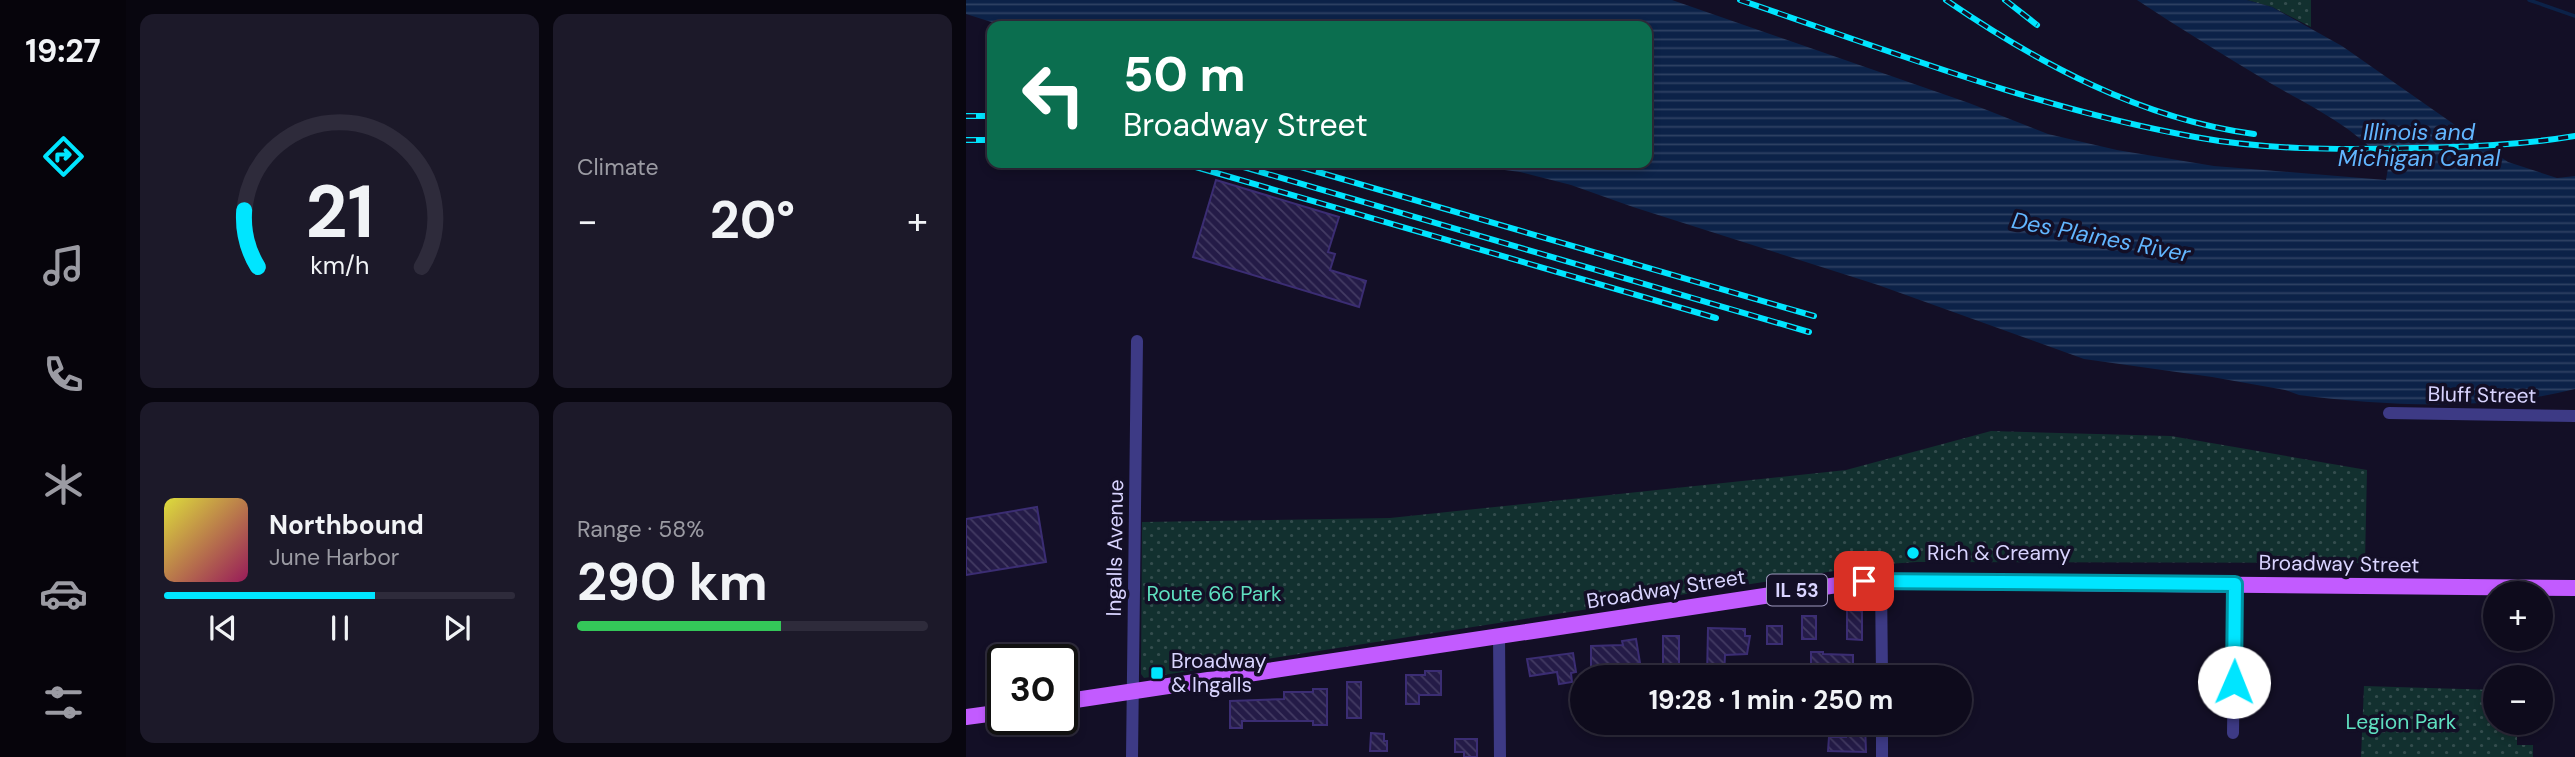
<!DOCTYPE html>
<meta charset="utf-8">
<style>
body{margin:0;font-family:"DM Sans",sans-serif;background:#1c1929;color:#f1f3f6;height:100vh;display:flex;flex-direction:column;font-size:26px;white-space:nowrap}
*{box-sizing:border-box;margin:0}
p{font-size:23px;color:#9b9ba3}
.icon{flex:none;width:38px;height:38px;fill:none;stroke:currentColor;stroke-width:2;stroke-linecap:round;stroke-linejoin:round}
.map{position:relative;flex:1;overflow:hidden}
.details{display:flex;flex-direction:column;gap:14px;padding:14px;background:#08060f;width:840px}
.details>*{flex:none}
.banner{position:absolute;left:21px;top:21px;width:665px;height:147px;border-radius:14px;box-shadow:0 4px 10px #0003,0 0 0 2px #2e2b3b;background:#0b6e4f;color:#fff;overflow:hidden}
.controls{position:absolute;left:1517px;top:581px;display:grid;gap:14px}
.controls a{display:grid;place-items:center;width:70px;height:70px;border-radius:50%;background:#0e0b1c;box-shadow:0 4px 10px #0003,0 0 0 2px #2e2b3b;font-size:35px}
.speed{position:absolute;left:21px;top:644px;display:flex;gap:14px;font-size:35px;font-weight:700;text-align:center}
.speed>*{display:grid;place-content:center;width:91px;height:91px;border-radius:50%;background:#0e0b1c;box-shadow:0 4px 10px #0003,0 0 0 2px #2e2b3b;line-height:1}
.speed .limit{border:4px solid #111;border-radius:10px;background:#fff;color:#111}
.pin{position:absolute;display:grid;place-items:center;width:60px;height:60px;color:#fff;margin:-30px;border-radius:14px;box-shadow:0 4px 10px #0006}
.me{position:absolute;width:77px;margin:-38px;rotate:1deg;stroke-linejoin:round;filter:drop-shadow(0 0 5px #0008)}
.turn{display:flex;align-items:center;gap:24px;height:147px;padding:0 21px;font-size:32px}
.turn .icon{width:91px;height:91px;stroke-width:2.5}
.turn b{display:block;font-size:49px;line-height:60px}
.big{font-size:52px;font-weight:700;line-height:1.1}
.details .tile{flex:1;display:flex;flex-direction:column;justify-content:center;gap:10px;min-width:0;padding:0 24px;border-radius:14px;background:#1c1929}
.details .dial{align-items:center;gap:0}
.dial svg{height:182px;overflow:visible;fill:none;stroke:#2e2b3b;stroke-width:7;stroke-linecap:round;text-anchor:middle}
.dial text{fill:#f1f3f6;stroke:none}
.song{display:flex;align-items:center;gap:21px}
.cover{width:84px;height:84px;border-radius:10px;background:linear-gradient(135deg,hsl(60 70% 55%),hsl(330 70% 35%))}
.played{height:7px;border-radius:4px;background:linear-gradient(90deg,#00e5ff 60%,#2e2b3b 60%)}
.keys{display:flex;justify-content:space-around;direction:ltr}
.heat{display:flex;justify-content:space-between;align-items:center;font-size:38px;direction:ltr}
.charge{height:10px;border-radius:5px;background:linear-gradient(90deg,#34c759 58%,#2e2b3b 0)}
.details .tiles{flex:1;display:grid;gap:14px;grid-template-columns:repeat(2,1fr)}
.trip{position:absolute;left:604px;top:665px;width:402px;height:70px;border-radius:35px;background:#0e0b1c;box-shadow:0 4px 10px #0003,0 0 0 2px #2e2b3b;font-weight:700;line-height:70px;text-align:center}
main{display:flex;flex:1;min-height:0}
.tab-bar{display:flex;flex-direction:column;width:126px;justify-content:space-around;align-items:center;background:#06040b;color:#9b9ba3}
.tab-bar .icon{width:49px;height:49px}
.tab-bar .on{color:#00e5ff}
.tab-bar b{font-size:32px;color:#f1f3f6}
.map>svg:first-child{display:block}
.park{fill:url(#park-dots)}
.water{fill:url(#water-rules)}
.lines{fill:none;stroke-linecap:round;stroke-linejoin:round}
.stream{stroke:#0c2248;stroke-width:3.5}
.building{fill:url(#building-back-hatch);stroke:#3b2d73;stroke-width:2}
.minor{stroke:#3d3a85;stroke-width:12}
.major{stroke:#c25bff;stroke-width:16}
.rail-casing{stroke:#00e5ff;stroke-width:6}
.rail{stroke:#130f26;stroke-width:3.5;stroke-dasharray:10;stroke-linecap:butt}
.route-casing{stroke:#0095a6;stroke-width:18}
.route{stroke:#00e5ff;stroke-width:12}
.poi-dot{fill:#00e5ff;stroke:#130f26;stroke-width:2.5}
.labels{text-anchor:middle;stroke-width:7;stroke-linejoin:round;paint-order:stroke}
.shield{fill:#130f26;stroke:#9e99be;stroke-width:2}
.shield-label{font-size:19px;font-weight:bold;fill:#d9d4ff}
.street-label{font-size:21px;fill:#d9d4ff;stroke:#130f26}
.poi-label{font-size:21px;fill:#d9d4ff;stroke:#130f26;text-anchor:start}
.park-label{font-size:21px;fill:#5fe0c0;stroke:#130f26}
.water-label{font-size:23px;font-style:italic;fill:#62b6ff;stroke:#130f26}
</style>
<main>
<nav class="tab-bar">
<b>19:27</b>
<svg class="icon on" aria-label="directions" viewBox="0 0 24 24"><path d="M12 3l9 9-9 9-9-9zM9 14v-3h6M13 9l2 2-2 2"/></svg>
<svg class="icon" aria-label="music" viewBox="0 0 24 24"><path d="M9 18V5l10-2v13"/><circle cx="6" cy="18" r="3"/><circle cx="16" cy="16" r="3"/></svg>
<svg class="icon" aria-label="phone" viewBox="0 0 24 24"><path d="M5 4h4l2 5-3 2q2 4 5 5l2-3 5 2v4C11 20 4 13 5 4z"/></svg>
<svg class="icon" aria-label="climate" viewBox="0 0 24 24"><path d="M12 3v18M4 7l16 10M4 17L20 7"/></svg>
<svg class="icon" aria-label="car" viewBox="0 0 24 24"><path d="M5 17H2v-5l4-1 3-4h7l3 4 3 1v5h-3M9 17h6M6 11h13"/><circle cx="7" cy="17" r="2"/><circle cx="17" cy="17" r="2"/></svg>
<svg class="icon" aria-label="filters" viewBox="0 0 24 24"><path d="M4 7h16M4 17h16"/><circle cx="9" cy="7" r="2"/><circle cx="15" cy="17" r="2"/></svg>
</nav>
<section class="details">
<div class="tiles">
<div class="tile dial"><svg viewBox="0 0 100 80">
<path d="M14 69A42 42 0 1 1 86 69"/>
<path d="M14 69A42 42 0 0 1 8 44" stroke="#00e5ff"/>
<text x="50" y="56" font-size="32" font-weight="700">21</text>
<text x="50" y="72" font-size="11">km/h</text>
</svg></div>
<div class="tile"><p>Climate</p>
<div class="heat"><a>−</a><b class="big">20°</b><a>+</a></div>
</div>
<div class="tile">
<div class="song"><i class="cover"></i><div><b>Northbound</b><p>June Harbor</p></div></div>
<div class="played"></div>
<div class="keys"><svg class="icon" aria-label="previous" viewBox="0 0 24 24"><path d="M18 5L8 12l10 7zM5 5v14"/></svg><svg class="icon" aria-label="pause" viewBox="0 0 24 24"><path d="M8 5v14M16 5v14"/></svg><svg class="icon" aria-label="next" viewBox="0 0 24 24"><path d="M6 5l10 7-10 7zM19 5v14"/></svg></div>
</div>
<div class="tile"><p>Range · 58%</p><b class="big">290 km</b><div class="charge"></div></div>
</div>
</section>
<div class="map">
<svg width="1609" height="757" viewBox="0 0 1609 757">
<defs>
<pattern id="park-dots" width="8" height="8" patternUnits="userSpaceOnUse" patternTransform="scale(1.75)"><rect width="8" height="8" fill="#12302f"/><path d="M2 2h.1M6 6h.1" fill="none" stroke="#344d4e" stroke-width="1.8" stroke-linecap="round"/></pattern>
<pattern id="water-rules" width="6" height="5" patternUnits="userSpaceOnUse" patternTransform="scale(1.75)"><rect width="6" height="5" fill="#0c2248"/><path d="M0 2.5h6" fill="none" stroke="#2f4163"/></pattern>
<pattern id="building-back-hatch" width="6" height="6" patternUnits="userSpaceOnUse" patternTransform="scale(1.75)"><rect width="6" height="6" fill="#241b47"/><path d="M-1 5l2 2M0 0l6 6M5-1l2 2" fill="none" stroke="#433b63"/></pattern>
</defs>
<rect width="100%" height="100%" fill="#130f26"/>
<path class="park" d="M1281,0H1345V27L1306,7Z
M1025,431L1205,436L1401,470L1399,563L951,562L907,565L178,678L175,674L176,522L424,518L880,470Z
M1398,686L1529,690L1530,723H1551V745H1567V757H1395Z"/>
<path class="water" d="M0,0H706L1003,103L1082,134L1151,150L1248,166L1420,180L1422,168C1394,129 1345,107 1304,83C1259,56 1215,29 1171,0H1281L1306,7L1376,46L1542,162L1591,178L1609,176V389C1525,411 1418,406 1333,395L1319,390L1246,377L1118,359L912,285L667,207L605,185L554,172L485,163H681V26H38L0,14Z"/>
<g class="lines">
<path class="stream" d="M1563,0L1609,16"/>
</g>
<path class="building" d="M250,180L373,217L362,252L369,254L364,270L400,281L393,307L227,257Z
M71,507L80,562L0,575V519Z
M881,610L896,611V640L881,639Z
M836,616H850V639H836Z
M801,626H816V644H801Z
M742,628L779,629V636H784L781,654L759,655L758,677H741Z
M697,636H713V677H697Z
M670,639L674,663L660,666L641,664V673H625V646L657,645L656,641Z
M845,652H857V654L887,655V666H900V677L870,675V665H845Z
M607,653L610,672L605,673L606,682L593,684L591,672L564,676L561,659Z
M459,671H475V695H453V704H440V675H459Z
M381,682H395V718H381Z
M347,689H361V725H347V721H276V728H264V701L318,699V692H347Z
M880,723H899L900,752L862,751L863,737H880Z
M405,733L418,734V741H421V751H404Z
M489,739H511V757H498V752H489Z"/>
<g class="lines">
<path class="minor" d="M1423,413L1609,416
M915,580L916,677
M533,635L534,757
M916,723V757
M1267,733L1269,584
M166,757L171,341"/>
<path class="major" d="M96,702L898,581L1609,588
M0,717L37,712"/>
<defs>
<path id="rail" d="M774,0C924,51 1073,109 1229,137C1300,150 1374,150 1446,148C1500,147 1555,145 1609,136
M980,0C1072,63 1175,119 1288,134
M1039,0L1071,25
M0,116H26
M0,140H26
M216,163L750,318
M264,163L843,332
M321,163L848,316"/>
</defs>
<use href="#rail" class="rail-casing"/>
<use href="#rail" class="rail"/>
</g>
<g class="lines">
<defs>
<path id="route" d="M898,581L1269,584L1268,682"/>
</defs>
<use href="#route" class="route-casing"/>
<use href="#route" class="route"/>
</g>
<g class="poi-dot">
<circle cx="947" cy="553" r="7"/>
<rect x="184" y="666" width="14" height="14" rx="3.5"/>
</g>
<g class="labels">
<rect class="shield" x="801" y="574.5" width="60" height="31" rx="5"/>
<g class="shield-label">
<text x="831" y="597">IL 53</text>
</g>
<g class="street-label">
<text transform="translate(1516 395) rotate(1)" y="7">Bluff Street</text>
<text transform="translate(149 548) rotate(-89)" y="7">Ingalls Avenue</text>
<text transform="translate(1373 564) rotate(1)" y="7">Broadway Street</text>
<text transform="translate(700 589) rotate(-9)" y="7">Broadway Street</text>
</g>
<g class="poi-label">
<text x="961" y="560">Rich &amp; Creamy</text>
<text x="205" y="668">Broadway<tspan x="205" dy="24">&amp; Ingalls</tspan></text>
</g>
<g class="park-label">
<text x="248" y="601">Route 66 Park</text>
<text x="1435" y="729">Legion Park</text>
</g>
<g class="water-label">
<text x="1453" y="140">Illinois and<tspan x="1453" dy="26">Michigan Canal</tspan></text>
<text transform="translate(1135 237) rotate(11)" y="8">Des Plaines River</text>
</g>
</g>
</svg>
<div class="controls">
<a>+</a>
<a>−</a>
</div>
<div class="speed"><div class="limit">30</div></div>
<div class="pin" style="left:898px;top:581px;background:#d93025"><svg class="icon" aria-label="arrive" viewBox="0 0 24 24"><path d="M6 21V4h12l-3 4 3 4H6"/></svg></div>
<svg class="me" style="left:1268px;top:682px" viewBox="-20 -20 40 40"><circle r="19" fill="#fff"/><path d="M0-13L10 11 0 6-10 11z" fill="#00e5ff"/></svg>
<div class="trip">19:28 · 1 min · 250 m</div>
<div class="banner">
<div class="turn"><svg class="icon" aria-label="left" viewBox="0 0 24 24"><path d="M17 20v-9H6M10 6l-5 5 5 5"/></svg><div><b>50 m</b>Broadway Street</div></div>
</div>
</div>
</main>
